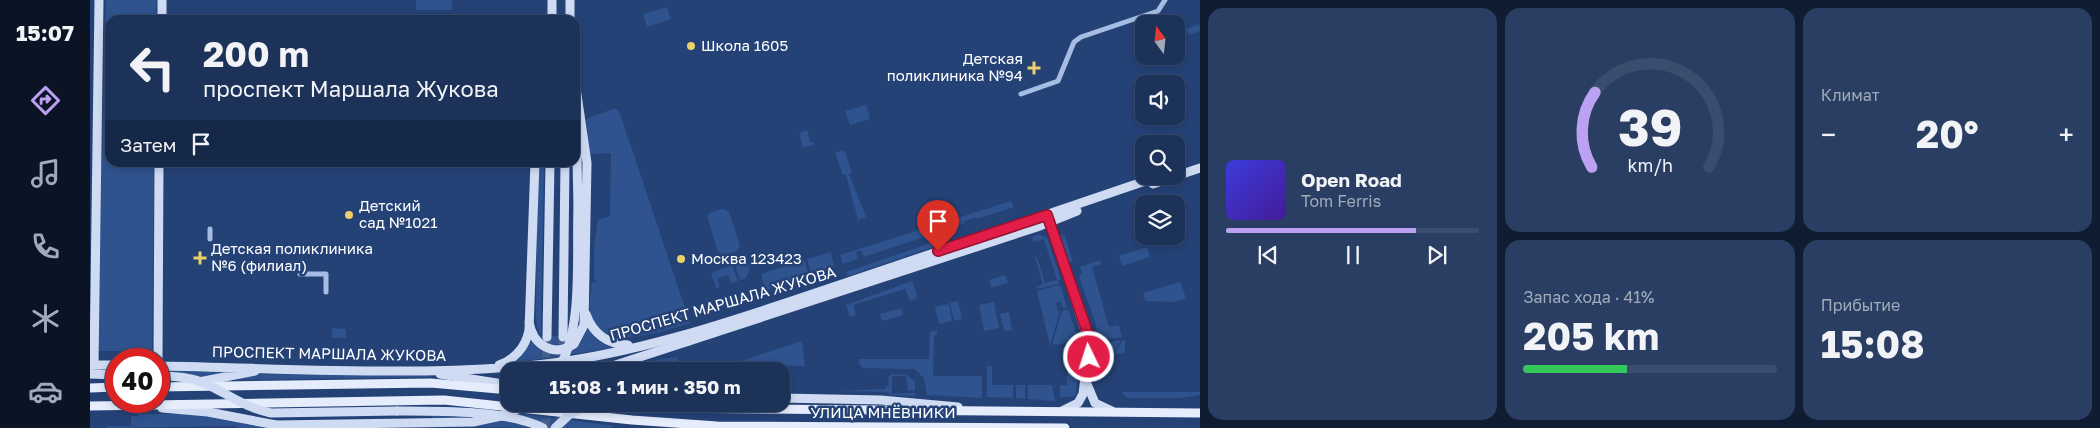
<!DOCTYPE html>
<html lang="ru">
<meta charset="utf-8">
<style>
body{margin:0;font-family:"Golos Text",sans-serif;background:#293e62;color:#f1f3f6;height:100vh;display:flex;flex-direction:column;font-size:19px;white-space:nowrap}
*{box-sizing:border-box;margin:0}
p{font-size:16px;color:#a0aaba}
.icon{flex:none;width:28px;height:28px;fill:none;stroke:currentColor;stroke-width:2;stroke-linecap:round;stroke-linejoin:round}
.map{position:relative;flex:1;overflow:hidden}
.sheet{display:flex;flex-direction:column;gap:8px;padding:8px;background:#0f1c31;width:900px}
.sheet>*{flex:none}
.banner{position:absolute;left:15px;top:15px;width:475px;height:152px;border-radius:15px;box-shadow:0 2px 8px #0003,0 0 0 1px #3a4d6f;background:#1c3259;color:#f1f3f6;overflow:hidden}
.needle{width:32px;rotate:345deg}
.controls{position:absolute;left:1045px;top:15px;display:grid;gap:10px}
.controls a{display:grid;place-items:center;width:50px;height:50px;border-radius:10px;background:#1c3259;box-shadow:0 2px 8px #0003,0 0 0 1px #3a4d6f;font-size:25px}
.speed{position:absolute;left:15px;top:348px;display:flex;gap:10px;font-size:25px;font-weight:700;text-align:center}
.speed>*{display:grid;place-content:center;width:65px;height:65px;border-radius:50%;background:#1c3259;box-shadow:0 2px 8px #0003,0 0 0 1px #3a4d6f;line-height:1}
.speed .limit{border:8px solid #d22;background:#fff;color:#111}
.pin{position:absolute;display:grid;place-items:center;width:42px;height:42px;color:#fff;margin:-51px -21px;border-radius:50% 50% 50% 0;rotate:-45deg;box-shadow:0 0 5px #0007}
.pin .icon{rotate:45deg}
.me{position:absolute;width:55px;margin:-28px;rotate:356deg;stroke-linejoin:round;filter:drop-shadow(0 0 4px #0008)}
.turn{display:flex;align-items:center;gap:18px;height:105px;padding:0 15px;font-size:22px}
.turn .icon{width:65px;height:65px;stroke-width:2.5}
.turn b{display:block;font-size:35px;line-height:42px}
.then{display:flex;align-items:center;height:48px;padding:0 15px;background:#0003;gap:10px;font-size:19px}
.big{font-size:38px;font-weight:700;line-height:1.1}
.sheet .tile{flex:1;display:flex;flex-direction:column;justify-content:center;gap:8px;min-width:0;padding:0 18px;border-radius:15px;background:#293e62}
.sheet .dial{align-items:center;gap:0}
.dial svg{height:130px;overflow:visible;fill:none;stroke:#3a4d6f;stroke-width:7;stroke-linecap:round;text-anchor:middle}
.dial text{fill:#f1f3f6;stroke:none}
.song{display:flex;align-items:center;gap:15px}
.cover{width:60px;height:60px;border-radius:8px;background:linear-gradient(135deg,hsl(240 70% 55%),hsl(260 70% 35%))}
.played{height:5px;border-radius:2px;background:linear-gradient(90deg,#bca0f2 75%,#3a4d6f 75%)}
.keys{display:flex;justify-content:space-around;direction:ltr}
.heat{display:flex;justify-content:space-between;align-items:center;font-size:28px;direction:ltr}
.charge{height:8px;border-radius:4px;background:linear-gradient(90deg,#34c759 41%,#3a4d6f 0)}
.sheet .tiles{flex:1;display:grid;gap:8px;grid-template-columns:repeat(3,1fr)}
.tile:first-child{grid-row:span 2}
.trip{position:absolute;left:410px;top:362px;width:290px;height:50px;border-radius:15px;background:#1c3259;box-shadow:0 2px 8px #0003,0 0 0 1px #3a4d6f;font-weight:700;line-height:50px;text-align:center}
main{display:flex;flex:1;min-height:0}
.tab-bar{display:flex;flex-direction:column;width:90px;justify-content:space-around;align-items:center;background:#0b1424;color:#a0aaba}
.tab-bar .icon{width:35px;height:35px}
.tab-bar .active{color:#bca0f2}
.tab-bar b{font-size:22px;color:#f1f3f6}
.map>svg:first-child{display:block}
.green{fill:#2f538e}
.lines{fill:none;stroke-linecap:round;stroke-linejoin:round}
.secondary-tunnel{stroke:#465e8b;stroke-width:9;stroke-dasharray:9 4.5;stroke-linecap:butt}
.street{stroke:#a6bde3;stroke-width:5}
.secondary{stroke:#cfdbf3;stroke-width:9}
.primary{stroke:#e5ecfc;stroke-width:9}
.secondary-bridge{stroke:#cfdbf3;stroke-width:9}
.route-casing{stroke:#92132f;stroke-width:12}
.route{stroke:#e11d48;stroke-width:9}
.poi-dot{fill:#ecd16b;stroke:#254277;stroke-width:2}
.labels{text-anchor:middle;stroke-width:5;stroke-linejoin:round;paint-order:stroke}
.poi-label{font-size:15px;fill:#fff;stroke:#254277;text-anchor:start}
.street-label{font-size:15px;fill:#fff;stroke:#254277}
</style>
<main>
<nav class="tab-bar">
<b>15:07</b>
<svg class="icon active" aria-label="directions" viewBox="0 0 24 24"><path d="M12 3l9 9-9 9-9-9zM9 14v-3h6M13 9l2 2-2 2"/></svg>
<svg class="icon" aria-label="music" viewBox="0 0 24 24"><path d="M9 18V5l10-2v13"/><circle cx="6" cy="18" r="3"/><circle cx="16" cy="16" r="3"/></svg>
<svg class="icon" aria-label="phone" viewBox="0 0 24 24"><path d="M5 4h4l2 5-3 2q2 4 5 5l2-3 5 2v4C11 20 4 13 5 4z"/></svg>
<svg class="icon" aria-label="climate" viewBox="0 0 24 24"><path d="M12 3v18M4 7l16 10M4 17L20 7"/></svg>
<svg class="icon" aria-label="car" viewBox="0 0 24 24"><path d="M5 17H2v-5l4-1 3-4h7l3 4 3 1v5h-3M9 17h6M6 11h13"/><circle cx="7" cy="17" r="2"/><circle cx="17" cy="17" r="2"/></svg>
</nav>
<div class="map">
<svg width="1110" height="428" viewBox="0 0 1110 428">
<rect width="100%" height="100%" fill="#254277"/>
<path class="green" d="M16,0H66V20H20V162L64,163L62,351H7Z
M326,0H362V10H326Z
M577,7L581,19L557,27L553,14Z
M1109,24L1110,31L1098,35L1096,29Z
M776,105L780,119L760,125L755,111Z
M523,109H527L530,114L600,323C571,331 507,357 500,309C498,299 502,290 502,282L507,283L504,279V248L508,220L520,216L521,153L500,154L496,121L498,118Z
M717,130L720,141L726,144L713,148L709,133Z
M754,150L762,173L759,174L776,217L768,220L756,175H753L745,153Z
M450,163H454L451,336H484L470,349C452,341 448,337 446,317L447,185Z
M921,201L924,207L887,219L886,217L874,221L875,223L774,257L771,250L766,252L768,259L753,264L750,255Z
M633,209L639,212L650,246L647,251L635,255L628,252L617,216L621,212Z
M949,234L957,238L971,279L968,280L969,284L947,289L946,287L953,284L945,257H947L955,283L967,280L954,239L943,242L942,237Z
M972,235L975,236L983,262H979L970,236Z
M841,243L843,247L758,276L756,272Z
M1057,247L1060,257L1032,266L1029,256Z
M741,252L744,267L721,274L717,259Z
M714,260L719,275L676,290L671,274Z
M1010,260L1011,264L1002,267L1019,327L1029,325L1032,337L1009,341L1005,322L989,277L992,273L990,267Z
M657,261L660,269L656,278L650,280L645,265Z
M642,265L648,281L641,283L638,275L627,279L630,287L626,288L621,273Z
M915,275L918,283L901,288L899,280Z
M822,281L827,295L826,299L820,301L815,289L763,305L766,315L760,317L756,305Z
M1090,282L1096,298L1085,302L1055,301L1053,293Z
M970,285L977,307L973,308L971,302L966,303L968,312L970,311L960,345L947,291Z
M868,301L872,319L864,321L860,303Z
M904,302L909,328L894,331L889,305Z
M859,304L862,321L849,324L845,307Z
M811,308L813,315L792,321L790,314Z
M978,309L989,341L962,345L972,311Z
M919,312L922,330L914,331L910,314Z
M242,328L256,329V338H242Z
M497,328L508,341L523,348L424,363L435,352L442,341C459,367 489,354 497,328Z
M840,331H847V335H844L843,376H892V398L837,395L834,378L824,369L773,368L769,364V359H839Z
M1031,340L1022,355L1009,354V344Z
M1033,340H1035V353L1023,355Z
M712,341L715,366L652,365L651,361Z
M989,346L986,394L982,397H970V385H977V350L967,349Z
M585,357L588,359L590,371H570L567,360Z
M897,366H902V385H923V398L897,397Z
M69,370L147,371L111,378L69,372Z
M166,374L341,376V377L143,380Z
M801,374L816,375L825,382V390H818L816,376H802V394L825,393V396L801,395L796,392L748,391L795,389L796,386H799L798,377Z
M926,385H935V399L926,398Z
M938,385H962L965,401L938,399Z
M1032,392H1110V395L1091,398H1037Z
M390,408L525,426L521,428H460L450,423L390,410Z
M48,414H105L186,428H147L146,426L16,428V426H41V416H48Z
M342,415L403,419L447,428L343,426Z"/>
<g class="lines">
<path class="secondary-tunnel" d="M456,371L457,337
M472,371L473,337
M471,420V404
M455,428L456,404"/>
<path class="street" d="M931,94L968,81L984,42L991,37L1068,11L1075,0
M120,229V239
M210,274H236V292"/>
<path class="secondary" d="M72,20V0
M462,20V0
M480,20V0
M486,111L488,208
M1086,176L1110,168
M1063,184L1086,176
M958,218L999,342L993,394L988,403L972,411
M496,314C503,334 517,344 538,345
M439,322C443,345 463,358 484,344L494,325L497,163L485,81
M457,337L460,162
M473,337L475,162
M599,341L947,227L987,211
M68,359L69,162
M0,365H26
M4,365L9,0
M409,365C424,360 436,347 439,330L445,162
M69,366C194,368 321,377 446,365C552,354 660,315 761,281C864,246 967,212 1070,176
M0,374L26,375
M350,374L419,385
M109,382L165,371
M997,384L1005,403L1022,411
M691,398L791,400L868,407
M72,408L118,412L186,425
M307,411C347,411 419,410 453,428"/>
<path class="primary" d="M69,387L341,383L419,390
M0,388L26,387
M518,404L571,408L1110,413
M0,406L354,400L542,420L627,426L975,428"/>
<path class="secondary-bridge" d="M467,371C494,331 486,256 488,208
M507,371L599,341
M69,376C83,376 98,377 112,382C135,392 155,408 181,413L307,411
M186,425L383,422L411,416L439,404
M465,428L479,415L499,404"/>
</g>
<g class="lines">
<defs>
<path id="route" d="M848,251L957,215L997,331L999,357"/>
</defs>
<use href="#route" class="route-casing"/>
<use href="#route" class="route"/>
</g>
<g class="poi-dot">
<circle cx="601" cy="46" r="5"/>
<path d="M941.5 60.5h5v5h5v5h-5v5h-5v-5h-5v-5h5z"/>
<circle cx="259" cy="215" r="5"/>
<path d="M107.5 250.5h5v5h5v5h-5v5h-5v-5h-5v-5h5z"/>
<circle cx="591" cy="259" r="5"/>
</g>
<g class="labels">
<g class="poi-label">
<text x="611" y="51">Школа 1605</text>
<text x="933" y="64" text-anchor="end">Детская<tspan x="933" dy="17">поликлиника №94</tspan></text>
<text x="269" y="211">Детский<tspan x="269" dy="17">сад №1021</tspan></text>
<text x="121" y="254">Детская поликлиника<tspan x="121" dy="17">№6 (филиал)</tspan></text>
<text x="601" y="264">Москва 123423</text>
</g>
<g class="street-label">
<text transform="translate(633 304) rotate(-16)" y="5">ПРОСПЕКТ МАРШАЛА ЖУКОВА</text>
<text transform="translate(239 354) rotate(1)" y="5">ПРОСПЕКТ МАРШАЛА ЖУКОВА</text>
<text x="793" y="418">УЛИЦА МНЁВНИКИ</text>
</g>
</g>
</svg>
<div class="controls">
<a><svg class="needle" viewBox="-14 -14 28 28"><path d="M0-13l5 13h-10z" fill="#e53935"/><path d="M0 13l5-13h-10z" fill="#a0aaba"/></svg></a>
<a><svg class="icon" aria-label="sound" viewBox="0 0 24 24"><path d="M4 9h4l5-4v14l-5-4H4zM17 9q2 3 0 6"/></svg></a>
<a><svg class="icon" aria-label="search" viewBox="0 0 24 24"><circle cx="10" cy="10" r="6"/><path d="M15 15l6 6"/></svg></a>
<a><svg class="icon" aria-label="layers" viewBox="0 0 24 24"><path d="M12 4l9 5-9 5-9-5zM3 14l9 5 9-5"/></svg></a>
</div>
<div class="speed"><div class="limit">40</div></div>
<div class="pin" style="left:848px;top:251px;background:#d93025"><svg class="icon" aria-label="arrive" viewBox="0 0 24 24"><path d="M6 21V4h12l-3 4 3 4H6"/></svg></div>
<svg class="me" style="left:999px;top:357px" viewBox="-20 -20 40 40"><circle r="17" fill="#e11d48" stroke="#fff" stroke-width="3"/><path d="M0-11L8 9 0 5-8 9z" fill="#fff"/></svg>
<div class="trip">15:08 · 1 мин · 350 m</div>
<div class="banner">
<div class="turn"><svg class="icon" aria-label="left" viewBox="0 0 24 24"><path d="M17 20v-9H6M10 6l-5 5 5 5"/></svg><div><b>200 m</b>проспект Маршала Жукова</div></div>
<div class="then">Затем<svg class="icon" aria-label="arrive" viewBox="0 0 24 24"><path d="M6 21V4h12l-3 4 3 4H6"/></svg></div>
</div>
</div>
<section class="sheet">
<div class="tiles">
<div class="tile">
<div class="song"><i class="cover"></i><div><b>Open Road</b><p>Tom Ferris</p></div></div>
<div class="played"></div>
<div class="keys"><svg class="icon" aria-label="previous" viewBox="0 0 24 24"><path d="M18 5L8 12l10 7zM5 5v14"/></svg><svg class="icon" aria-label="pause" viewBox="0 0 24 24"><path d="M8 5v14M16 5v14"/></svg><svg class="icon" aria-label="next" viewBox="0 0 24 24"><path d="M6 5l10 7-10 7zM19 5v14"/></svg></div>
</div>
<div class="tile dial"><svg viewBox="0 0 100 80">
<path d="M14 69A42 42 0 1 1 86 69"/>
<path d="M14 69A42 42 0 0 1 16 23" stroke="#bca0f2"/>
<text x="50" y="56" font-size="32" font-weight="700">39</text>
<text x="50" y="72" font-size="11">km/h</text>
</svg></div>
<div class="tile"><p>Климат</p>
<div class="heat"><a>−</a><b class="big">20°</b><a>+</a></div>
</div>
<div class="tile"><p>Запас хода · 41%</p><b class="big">205 km</b><div class="charge"></div></div>
<div class="tile"><p>Прибытие</p><b class="big">15:08</b></div>
</div>
</section>
</main>
